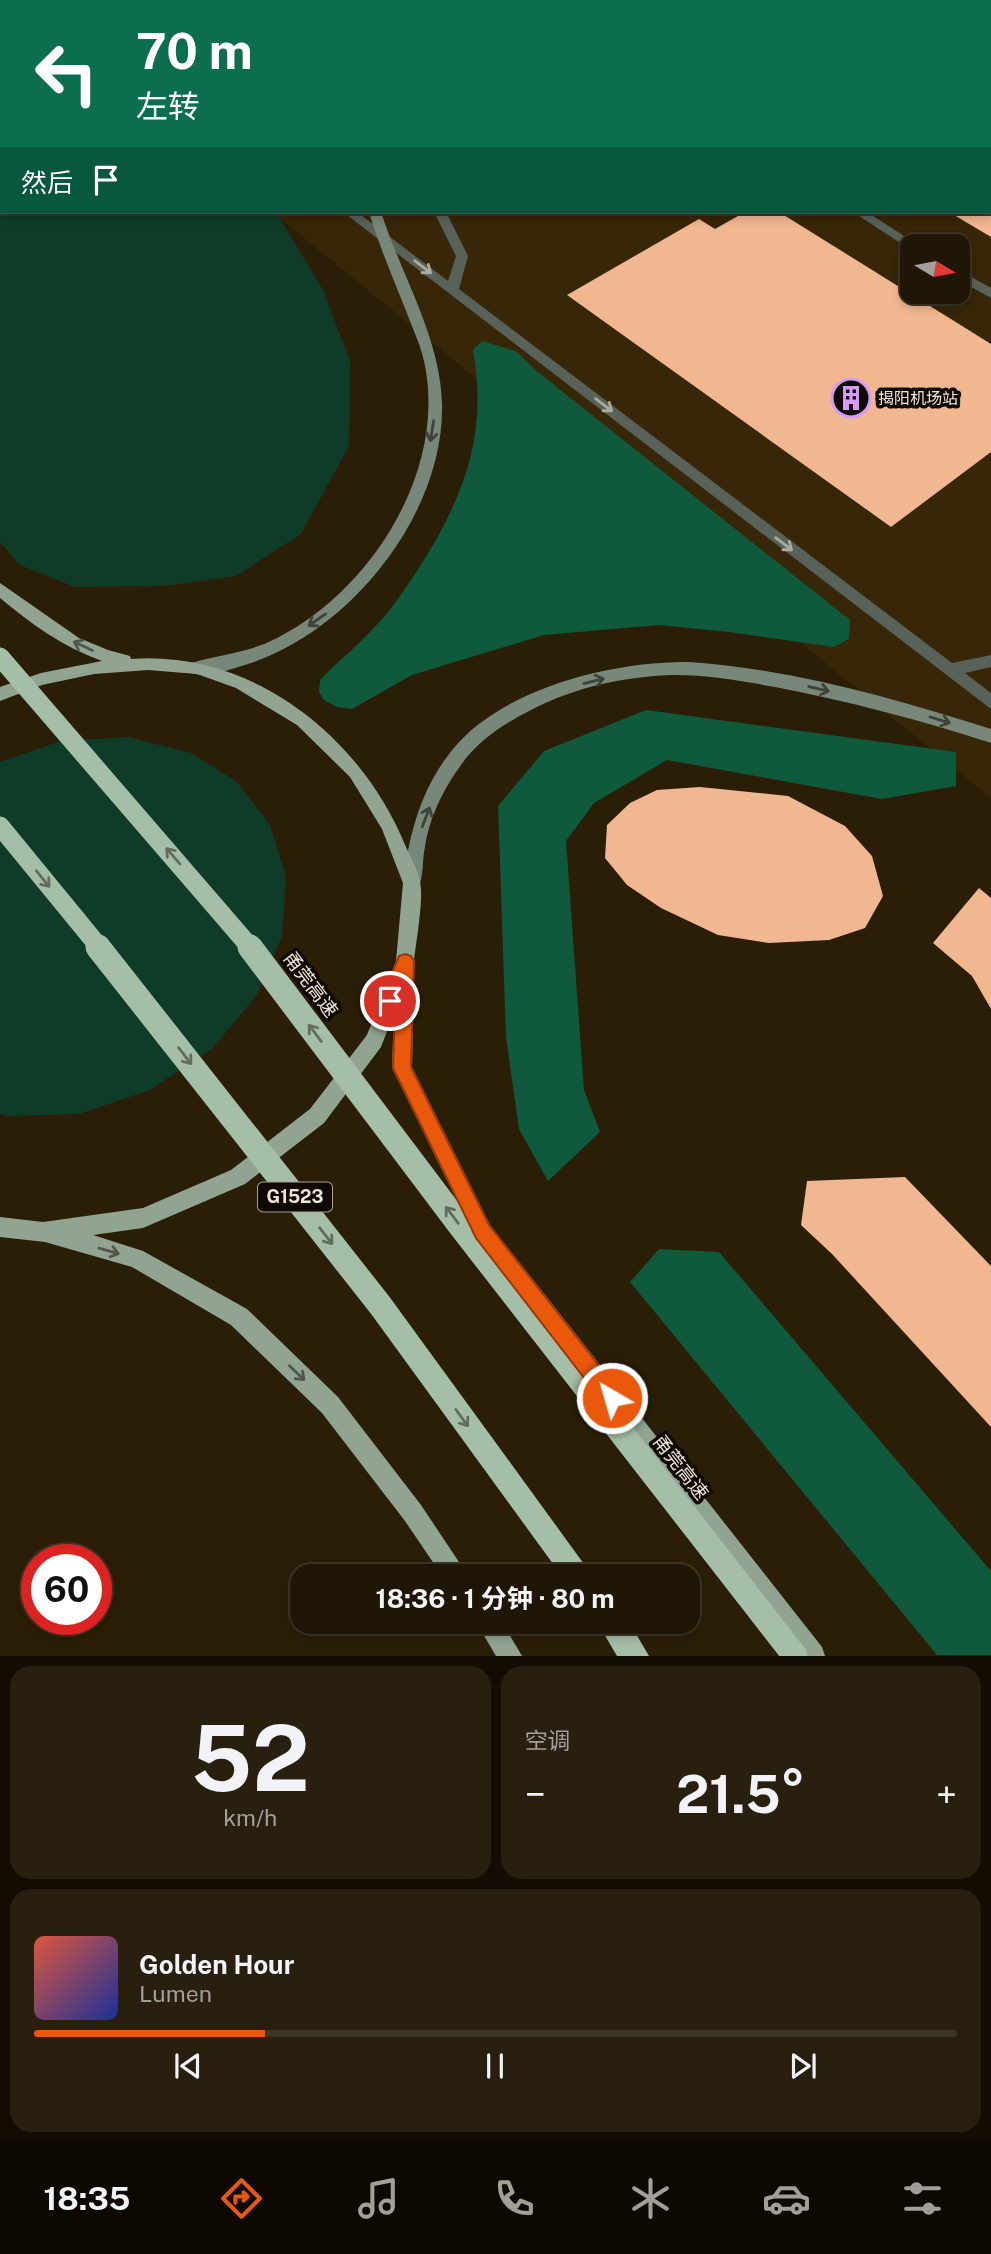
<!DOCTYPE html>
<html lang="zh">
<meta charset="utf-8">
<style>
body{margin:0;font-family:"Public Sans","Noto Sans SC",sans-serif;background:#281f0f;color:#f1f3f6;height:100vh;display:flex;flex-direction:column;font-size:26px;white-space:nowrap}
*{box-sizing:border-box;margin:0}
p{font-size:23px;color:#a29f9a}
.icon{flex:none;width:38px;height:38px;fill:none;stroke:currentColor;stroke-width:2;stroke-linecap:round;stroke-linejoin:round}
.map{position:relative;height:1656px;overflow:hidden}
.details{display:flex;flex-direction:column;gap:10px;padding:10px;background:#120c03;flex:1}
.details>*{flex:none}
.top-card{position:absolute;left:0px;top:0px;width:992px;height:214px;box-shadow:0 4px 10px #0003,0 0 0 2px #3d3527;background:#0b6e4f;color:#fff;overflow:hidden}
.needle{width:46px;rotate:100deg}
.buttons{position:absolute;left:900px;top:234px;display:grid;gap:14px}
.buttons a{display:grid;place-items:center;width:70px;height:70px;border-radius:14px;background:#201605;box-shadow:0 4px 10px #0003,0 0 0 2px #3d3527;font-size:35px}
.speed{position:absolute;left:21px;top:1544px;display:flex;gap:14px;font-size:35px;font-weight:700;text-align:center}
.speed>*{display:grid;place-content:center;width:91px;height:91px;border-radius:50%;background:#201605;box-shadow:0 4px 10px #0003,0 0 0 2px #3d3527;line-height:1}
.speed .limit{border:10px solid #d22;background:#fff;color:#111}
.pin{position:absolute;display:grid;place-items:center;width:60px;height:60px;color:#fff;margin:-30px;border:4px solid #fff;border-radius:50%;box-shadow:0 2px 7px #0007}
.me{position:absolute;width:77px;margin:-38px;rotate:322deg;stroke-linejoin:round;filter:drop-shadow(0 0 5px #0008)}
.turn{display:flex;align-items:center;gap:24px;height:147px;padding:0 21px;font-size:32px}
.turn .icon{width:91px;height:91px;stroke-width:2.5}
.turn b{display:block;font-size:49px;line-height:60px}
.then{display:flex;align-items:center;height:66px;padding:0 21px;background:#0003;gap:14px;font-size:26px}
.big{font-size:52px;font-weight:700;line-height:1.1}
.details .tile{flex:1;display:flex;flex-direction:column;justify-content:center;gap:10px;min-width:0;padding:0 24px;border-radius:21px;background:#281f0f}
.details .dial{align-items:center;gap:0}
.dial b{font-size:91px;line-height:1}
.song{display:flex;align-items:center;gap:21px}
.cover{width:84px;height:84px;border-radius:10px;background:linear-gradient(135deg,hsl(10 70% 55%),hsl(230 70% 35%))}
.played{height:7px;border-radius:4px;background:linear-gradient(90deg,#ea580c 25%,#3d3527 25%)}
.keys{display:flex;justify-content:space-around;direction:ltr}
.heat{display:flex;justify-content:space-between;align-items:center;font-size:38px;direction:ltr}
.details .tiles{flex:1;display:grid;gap:10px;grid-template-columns:1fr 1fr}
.tile:last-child{grid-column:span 2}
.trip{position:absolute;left:290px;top:1564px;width:410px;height:70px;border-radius:21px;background:#201605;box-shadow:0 4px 10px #0003,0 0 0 2px #3d3527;font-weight:700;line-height:70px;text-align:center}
.tab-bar{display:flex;height:112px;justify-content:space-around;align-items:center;background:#0d0902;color:#a29f9a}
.tab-bar .icon{width:49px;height:49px}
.tab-bar .selected{color:#ea580c}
.tab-bar b{font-size:32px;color:#f1f3f6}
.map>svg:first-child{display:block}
.built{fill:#372607;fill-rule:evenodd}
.green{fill:#0f3c29}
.forest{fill:#0f593d}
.building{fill:#f0b791}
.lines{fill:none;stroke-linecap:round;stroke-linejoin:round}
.lane{fill:#586259;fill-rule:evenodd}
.secondary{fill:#778779;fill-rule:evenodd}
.primary{fill:#90a491;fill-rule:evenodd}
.highway{fill:#a5bea8;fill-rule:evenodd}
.highway-bridge-far1{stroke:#a5bea8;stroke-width:19}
.highway-bridge{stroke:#a5bea8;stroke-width:25}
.oneway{stroke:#aaaa9e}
.oneway2{stroke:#3e4238}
.oneway3{stroke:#50564a}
.oneway4{stroke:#626d5e}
.route{fill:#ea580c;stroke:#983908;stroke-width:2}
.labels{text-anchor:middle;stroke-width:7;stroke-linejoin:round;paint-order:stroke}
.far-poi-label{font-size:16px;fill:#ede4d6;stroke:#0f0903;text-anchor:start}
.shield{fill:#0f0903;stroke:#aaa297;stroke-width:2}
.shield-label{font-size:18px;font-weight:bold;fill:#ede4d6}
.street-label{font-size:19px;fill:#ede4d6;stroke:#0f0903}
</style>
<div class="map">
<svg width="991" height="1656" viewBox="0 0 991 1656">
<rect width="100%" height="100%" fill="#2b1e07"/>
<path class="built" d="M12,0H991V798L272,212H990V2ZM912,247H957V292H912Z"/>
<path class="green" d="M0,0L29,2H2V212H276L323,290L350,361L349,446L301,534L236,576L165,586L75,587L20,565L0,542Z
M128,737L191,753L237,782L270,825L286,877L282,936L257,995L212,1049L150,1090L79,1114L7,1116L0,1114V762L61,741Z"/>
<path class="forest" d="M482,341L516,351L534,369L850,620L849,639L834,647L729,632L659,625L544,635L412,675L352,709L337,707L324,700L319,692L320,680C336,663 354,649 370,632C390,612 407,587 422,563C465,495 488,432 473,350Z
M646,710L956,752V786L882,799L667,760L594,803L566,841L584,1090L600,1132L548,1181L519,1129L506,1037L498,806L544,751Z
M659,1249L719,1252L991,1571V1655H937L630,1282Z"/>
<path class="building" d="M745,212H779L991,344V452L891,527L567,295L699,219L715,229Z
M949,212H991V237Z
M700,787L788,796L845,826L872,856L883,896L865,928L829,940L769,943L718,935L661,908L627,885L605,858L607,825L630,803L657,790Z
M979,888L991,898V1009L972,976L933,943Z
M905,1177L991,1266V1427L832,1254L801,1225L807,1181Z"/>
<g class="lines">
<path class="lane" d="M67,0H78L79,2H68Z
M240,0H253L239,2Z
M343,212H357L448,281L456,256L434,212H446L468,256L459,289L952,663L991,655V667L965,673L991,693V709Z
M853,212H867L921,247H912L911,250Z
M957,269L991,288V298L957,279Z"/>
<path class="secondary" d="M402,0H412L401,2Z
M369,212H381C401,275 440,336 442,403C445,513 351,631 248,664C232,669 207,678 191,673L189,668L191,663C220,654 249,653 277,638C372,590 448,469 424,361C421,347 415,334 410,321C396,285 380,249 369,212Z
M689,662C791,669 894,698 991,729V743C920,720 848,701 775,687C742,681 709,675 675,675C626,676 575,687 531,710C505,723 478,740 461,765C444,788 429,818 425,847C422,860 424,876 418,889L412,891L406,889L403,883C409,834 421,788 453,749C503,688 613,661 689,662Z"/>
<path class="primary" d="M0,583L79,638L108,650L130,656L131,659C254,650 362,738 406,847C411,858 418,870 420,882C424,898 416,942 414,961L411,970L414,976L412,1067L490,1225L822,1647L825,1656H797L476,1239L392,1068L394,1013L381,1047L324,1123L245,1184L143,1228L93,1235L143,1251L247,1309L338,1397L421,1505L469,1577H443L405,1521L322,1413L231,1325L132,1267L45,1242L0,1237V1217L43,1222L143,1208L231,1170L310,1109L367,1035L396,961L403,883L382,829L350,777L297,725L236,688L197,674L148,670L94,674L42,685L0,701V687L41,673L102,661C63,647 31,624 0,598Z
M476,1622H502L522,1656H496Z"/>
<path class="highway" d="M597,1622H629L649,1656H617Z"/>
<path class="highway-bridge-far1" d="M0,657L251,948
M0,826L100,948"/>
<path class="highway-bridge" d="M98,947L380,1305L578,1577
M250,947L462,1228L795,1656"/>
</g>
<defs><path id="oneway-shaft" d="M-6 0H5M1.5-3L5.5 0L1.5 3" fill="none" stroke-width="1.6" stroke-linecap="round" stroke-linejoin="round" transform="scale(1.75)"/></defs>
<g class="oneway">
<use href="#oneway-shaft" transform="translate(423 267) rotate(37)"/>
<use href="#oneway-shaft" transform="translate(604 405) rotate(37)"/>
<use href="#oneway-shaft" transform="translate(784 544) rotate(37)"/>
</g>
<g class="oneway2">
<use href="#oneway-shaft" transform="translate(432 431) rotate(99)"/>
<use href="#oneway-shaft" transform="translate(317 620) rotate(145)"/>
<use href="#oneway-shaft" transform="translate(594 681) rotate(-14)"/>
<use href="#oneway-shaft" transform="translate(819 689) rotate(13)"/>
<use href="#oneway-shaft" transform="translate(940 720) rotate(17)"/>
<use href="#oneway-shaft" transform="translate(426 817) rotate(-69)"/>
</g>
<g class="oneway3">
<use href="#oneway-shaft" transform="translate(83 646) rotate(-155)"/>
<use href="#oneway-shaft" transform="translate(109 1251) rotate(16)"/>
<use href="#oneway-shaft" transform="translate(297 1373) rotate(44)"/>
</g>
<g class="oneway4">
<use href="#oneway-shaft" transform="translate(173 856) rotate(-131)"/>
<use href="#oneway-shaft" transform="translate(43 879) rotate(51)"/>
<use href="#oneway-shaft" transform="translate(315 1033) rotate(-127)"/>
<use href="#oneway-shaft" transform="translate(185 1056) rotate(52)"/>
<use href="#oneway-shaft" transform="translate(452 1215) rotate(-127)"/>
<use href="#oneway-shaft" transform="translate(326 1236) rotate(52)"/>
<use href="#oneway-shaft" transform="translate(462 1418) rotate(54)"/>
</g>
<path class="route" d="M405,954L411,956L414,961L411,1067L489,1225L619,1391L622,1398L619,1405L612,1408L605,1405L476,1238L396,1074L393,1068L395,1007L390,1009L384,1007L381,1001L399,956Z"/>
<defs>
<symbol id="building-ring" viewBox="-11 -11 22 22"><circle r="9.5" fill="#0f0903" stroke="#d69bf9" stroke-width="1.5"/><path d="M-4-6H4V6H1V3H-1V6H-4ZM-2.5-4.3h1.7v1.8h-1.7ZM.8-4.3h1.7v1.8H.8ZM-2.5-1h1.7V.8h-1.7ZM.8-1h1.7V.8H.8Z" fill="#d69bf9"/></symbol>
</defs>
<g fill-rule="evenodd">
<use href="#building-ring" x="829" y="376" width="44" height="44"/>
</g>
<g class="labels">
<g class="far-poi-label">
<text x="878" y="404">揭阳机场站</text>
</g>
<rect class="shield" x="258" y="1182.5" width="74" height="29" rx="5"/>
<g class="shield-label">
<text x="295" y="1203">G1523</text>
</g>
<g class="street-label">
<text transform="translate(311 984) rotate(53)" y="7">甬莞高速</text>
<text transform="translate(681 1467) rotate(52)" y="7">甬莞高速</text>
</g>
</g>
</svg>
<div class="buttons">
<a><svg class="needle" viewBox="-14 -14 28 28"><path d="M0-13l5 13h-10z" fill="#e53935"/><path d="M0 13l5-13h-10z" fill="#a29f9a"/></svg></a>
</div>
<div class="speed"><div class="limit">60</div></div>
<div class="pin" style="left:390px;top:1001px;background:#d93025"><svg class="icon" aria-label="arrive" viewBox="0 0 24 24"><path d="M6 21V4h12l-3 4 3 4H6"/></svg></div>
<svg class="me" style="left:612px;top:1398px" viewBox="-20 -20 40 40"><circle r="17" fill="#ea580c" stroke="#fff" stroke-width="3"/><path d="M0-11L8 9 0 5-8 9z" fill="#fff"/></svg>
<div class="trip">18:36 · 1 分钟 · 80 m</div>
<div class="top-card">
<div class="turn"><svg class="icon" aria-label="left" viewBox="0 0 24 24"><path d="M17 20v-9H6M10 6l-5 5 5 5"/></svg><div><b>70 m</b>左转</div></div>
<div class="then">然后<svg class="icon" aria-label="arrive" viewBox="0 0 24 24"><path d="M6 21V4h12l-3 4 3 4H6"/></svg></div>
</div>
</div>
<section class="details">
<div class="tiles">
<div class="tile dial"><b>52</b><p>km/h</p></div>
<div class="tile"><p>空调</p>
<div class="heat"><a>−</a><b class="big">21.5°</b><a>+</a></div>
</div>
<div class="tile">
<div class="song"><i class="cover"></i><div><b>Golden Hour</b><p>Lumen</p></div></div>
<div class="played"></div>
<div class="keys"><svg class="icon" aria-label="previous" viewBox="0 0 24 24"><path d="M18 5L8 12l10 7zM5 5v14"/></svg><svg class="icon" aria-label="pause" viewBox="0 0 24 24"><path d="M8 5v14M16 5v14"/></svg><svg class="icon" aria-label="next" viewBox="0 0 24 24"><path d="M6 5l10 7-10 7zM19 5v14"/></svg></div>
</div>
</div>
</section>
<nav class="tab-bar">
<b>18:35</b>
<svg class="icon selected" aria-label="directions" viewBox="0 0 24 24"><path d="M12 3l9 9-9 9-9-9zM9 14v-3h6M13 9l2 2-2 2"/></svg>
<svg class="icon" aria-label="music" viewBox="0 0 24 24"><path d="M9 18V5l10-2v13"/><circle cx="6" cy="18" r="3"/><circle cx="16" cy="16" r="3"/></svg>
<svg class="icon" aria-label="phone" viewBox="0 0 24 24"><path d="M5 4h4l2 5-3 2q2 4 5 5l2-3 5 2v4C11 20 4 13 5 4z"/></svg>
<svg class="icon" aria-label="climate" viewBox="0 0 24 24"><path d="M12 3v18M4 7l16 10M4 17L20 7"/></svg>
<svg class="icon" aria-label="car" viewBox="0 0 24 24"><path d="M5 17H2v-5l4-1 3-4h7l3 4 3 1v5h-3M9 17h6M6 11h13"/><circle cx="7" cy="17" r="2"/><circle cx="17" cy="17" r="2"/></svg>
<svg class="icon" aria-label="filters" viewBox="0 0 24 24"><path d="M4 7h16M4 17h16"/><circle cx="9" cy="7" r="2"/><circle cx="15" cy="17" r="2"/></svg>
</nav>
